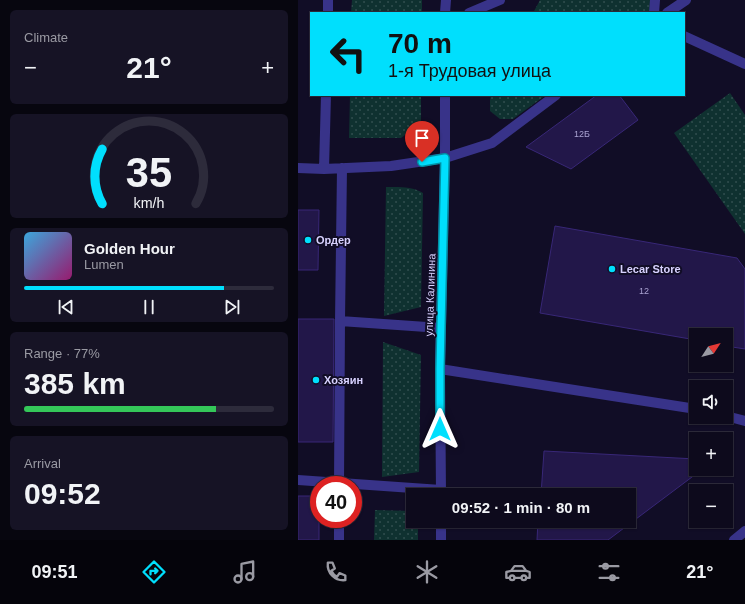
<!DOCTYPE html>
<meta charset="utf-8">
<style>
body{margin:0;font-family:Helvetica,sans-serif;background:#161325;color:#f1f3f6;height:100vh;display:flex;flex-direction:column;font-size:15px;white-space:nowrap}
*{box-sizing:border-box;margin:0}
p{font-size:13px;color:#9a9aa3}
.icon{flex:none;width:22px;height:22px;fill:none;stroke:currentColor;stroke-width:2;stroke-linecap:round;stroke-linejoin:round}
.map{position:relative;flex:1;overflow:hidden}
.drawer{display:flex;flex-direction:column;gap:10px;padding:10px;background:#07060f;width:298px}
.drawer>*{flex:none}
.top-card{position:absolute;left:12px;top:12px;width:375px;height:84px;border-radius:0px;box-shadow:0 1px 3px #0004,0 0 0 1px #2d2b3b;background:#00dffd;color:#111;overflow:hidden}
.needle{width:26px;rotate:54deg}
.tools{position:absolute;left:391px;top:328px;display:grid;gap:8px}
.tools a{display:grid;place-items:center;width:44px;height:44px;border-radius:0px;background:#0d0a1c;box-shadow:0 1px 3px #0004,0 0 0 1px #2d2b3b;font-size:20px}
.speed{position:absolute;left:12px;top:476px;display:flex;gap:8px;font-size:20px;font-weight:700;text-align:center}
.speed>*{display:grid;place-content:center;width:52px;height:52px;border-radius:50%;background:#0d0a1c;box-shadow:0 1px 3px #0004,0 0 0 1px #2d2b3b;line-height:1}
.speed .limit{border:6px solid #d22;background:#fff;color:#111}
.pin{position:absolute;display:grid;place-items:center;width:34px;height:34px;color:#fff;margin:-41px -17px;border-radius:50% 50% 50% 0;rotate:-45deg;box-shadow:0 0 4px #0007}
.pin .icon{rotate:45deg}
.me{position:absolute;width:44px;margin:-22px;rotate:0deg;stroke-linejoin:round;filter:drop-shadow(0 0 3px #0008)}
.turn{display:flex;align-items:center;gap:14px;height:84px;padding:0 12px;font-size:18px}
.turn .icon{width:52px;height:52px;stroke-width:2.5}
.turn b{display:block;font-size:28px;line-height:34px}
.big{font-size:30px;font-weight:700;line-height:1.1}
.drawer .widget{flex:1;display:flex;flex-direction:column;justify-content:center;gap:6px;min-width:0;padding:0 14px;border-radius:6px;background:#161325}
.drawer .dial{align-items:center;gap:0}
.dial svg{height:104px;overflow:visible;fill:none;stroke:#2d2b3b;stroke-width:7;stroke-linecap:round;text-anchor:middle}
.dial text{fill:#f1f3f6;stroke:none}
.song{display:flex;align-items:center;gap:12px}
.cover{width:48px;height:48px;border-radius:6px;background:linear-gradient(135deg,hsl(200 70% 55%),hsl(320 70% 35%))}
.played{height:4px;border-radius:2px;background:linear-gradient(90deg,#00dffd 80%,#2d2b3b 80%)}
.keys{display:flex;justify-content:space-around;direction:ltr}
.heat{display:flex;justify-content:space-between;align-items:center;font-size:22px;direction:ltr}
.charge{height:6px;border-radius:3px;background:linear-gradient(90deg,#34c759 77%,#2d2b3b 0)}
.trip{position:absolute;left:108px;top:488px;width:230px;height:40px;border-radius:0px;background:#0d0a1c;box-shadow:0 1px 3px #0004,0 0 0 1px #2d2b3b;font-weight:700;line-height:40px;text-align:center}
.tab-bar{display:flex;height:64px;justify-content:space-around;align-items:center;background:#05040b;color:#9a9aa3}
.tab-bar .icon{width:28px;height:28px}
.tab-bar .active{color:#00dffd}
.tab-bar b{font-size:18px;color:#f1f3f6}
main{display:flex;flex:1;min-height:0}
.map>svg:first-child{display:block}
.grass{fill:url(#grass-dots)}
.building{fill:#221749;stroke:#382777}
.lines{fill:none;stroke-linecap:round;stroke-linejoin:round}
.minor{stroke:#383389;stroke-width:10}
.route-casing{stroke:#0091a4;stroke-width:10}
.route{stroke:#00dffd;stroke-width:7}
.poi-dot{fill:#00dffd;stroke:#110d26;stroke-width:1.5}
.labels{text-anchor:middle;stroke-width:4;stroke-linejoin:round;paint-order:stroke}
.number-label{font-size:9px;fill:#aaa3d2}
.poi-label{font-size:11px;font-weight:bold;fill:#d8d2ff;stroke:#110d26;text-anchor:start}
.street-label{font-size:11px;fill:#d8d2ff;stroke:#110d26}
</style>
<main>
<section class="drawer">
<div class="widget"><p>Climate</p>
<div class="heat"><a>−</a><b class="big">21°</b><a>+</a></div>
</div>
<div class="widget dial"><svg viewBox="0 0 100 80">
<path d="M14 69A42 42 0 1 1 86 69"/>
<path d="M14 69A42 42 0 0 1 14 27" stroke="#00dffd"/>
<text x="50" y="56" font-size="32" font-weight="700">35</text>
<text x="50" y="72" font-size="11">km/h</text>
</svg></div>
<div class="widget">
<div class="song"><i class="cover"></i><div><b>Golden Hour</b><p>Lumen</p></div></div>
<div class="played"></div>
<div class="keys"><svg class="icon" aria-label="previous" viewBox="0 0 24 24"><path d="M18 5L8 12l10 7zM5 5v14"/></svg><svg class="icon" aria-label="pause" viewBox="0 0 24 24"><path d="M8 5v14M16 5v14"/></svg><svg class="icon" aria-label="next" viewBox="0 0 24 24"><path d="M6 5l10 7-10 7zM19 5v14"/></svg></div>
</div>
<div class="widget"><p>Range · 77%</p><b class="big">385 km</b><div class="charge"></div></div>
<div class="widget"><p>Arrival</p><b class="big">09:52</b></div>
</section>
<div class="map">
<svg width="447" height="540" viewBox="0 0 447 540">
<defs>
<pattern id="grass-dots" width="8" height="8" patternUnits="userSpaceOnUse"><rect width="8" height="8" fill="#0f3130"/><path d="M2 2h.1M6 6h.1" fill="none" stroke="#314e4f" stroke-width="1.8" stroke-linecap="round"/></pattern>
</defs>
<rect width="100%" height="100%" fill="#110d26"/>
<path class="grass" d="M54,0H124V13H53Z
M242,0H352V13H235Z
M432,93L447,115V234L376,133Z
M52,95H123V123L103,138H51Z
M193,95H248L215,119H202L192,111V100Z
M88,187C100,187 114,186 125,193L123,307L86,316Z
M85,342L123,355L121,472L84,477Z
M77,510L115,511V521H120V540H76Z"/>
<path class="building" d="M299,95H321L340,120L273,169L228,147Z
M0,210H21L20,270H0Z
M257,226L439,258L447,269V349L428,346V335H398V340L242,313Z
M0,319H36L35,442H0Z
M246,451L398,459V474L310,540H239L240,521H331V495H243Z
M0,496H21V540H0Z"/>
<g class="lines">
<path class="minor" d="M30,13V0
M147,13L148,0
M171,13L202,0
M356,13L357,0
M369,13L388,0
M386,36L447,64
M0,168L26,169L93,166L147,158L194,143L258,95
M26,169L28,95
M42,321L143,328
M142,369L398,409
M428,416L447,421
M0,480L143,490
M41,485L42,321L44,168
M143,495L142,369L147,158V95
M143,521V540
M41,540V519
M436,540L447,531"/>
</g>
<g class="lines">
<defs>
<path id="route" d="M124,162L147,158L142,369V429"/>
</defs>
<use href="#route" class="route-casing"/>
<use href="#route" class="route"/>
</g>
<g class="poi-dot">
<circle cx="10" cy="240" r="4"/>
<circle cx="314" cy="269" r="4"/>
<circle cx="18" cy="380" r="4"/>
</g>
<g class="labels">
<g class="number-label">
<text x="284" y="137">12Б</text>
<text x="346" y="294">12</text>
</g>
<g class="poi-label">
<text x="18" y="244">Ордер</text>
<text x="322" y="273">Lecar Store</text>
<text x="26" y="384">Хозяин</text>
</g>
<g class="street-label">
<text transform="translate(132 295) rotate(-88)" y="4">улица Калинина</text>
</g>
</g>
</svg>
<div class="tools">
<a><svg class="needle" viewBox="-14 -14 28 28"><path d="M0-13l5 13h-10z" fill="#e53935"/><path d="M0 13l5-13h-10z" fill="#9a9aa3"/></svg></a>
<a><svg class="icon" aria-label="sound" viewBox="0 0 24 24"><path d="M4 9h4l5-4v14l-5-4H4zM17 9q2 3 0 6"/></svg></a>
<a>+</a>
<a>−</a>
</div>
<div class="speed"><div class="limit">40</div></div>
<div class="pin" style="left:124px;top:162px;background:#d93025"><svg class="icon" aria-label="arrive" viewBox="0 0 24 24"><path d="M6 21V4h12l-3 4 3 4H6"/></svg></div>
<svg class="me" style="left:142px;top:429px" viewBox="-20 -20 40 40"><path d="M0-17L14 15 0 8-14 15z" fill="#00dffd" stroke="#fff" stroke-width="4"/></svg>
<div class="trip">09:52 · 1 min · 80 m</div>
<div class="top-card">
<div class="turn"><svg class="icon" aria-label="left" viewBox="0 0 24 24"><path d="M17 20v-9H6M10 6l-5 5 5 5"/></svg><div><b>70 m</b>1-я Трудовая улица</div></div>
</div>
</div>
</main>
<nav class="tab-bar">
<b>09:51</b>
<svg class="icon active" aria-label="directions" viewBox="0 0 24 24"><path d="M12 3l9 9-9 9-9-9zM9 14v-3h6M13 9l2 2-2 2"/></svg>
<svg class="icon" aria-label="music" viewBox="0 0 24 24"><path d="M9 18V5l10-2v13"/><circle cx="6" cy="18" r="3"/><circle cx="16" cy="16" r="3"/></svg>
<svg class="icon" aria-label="phone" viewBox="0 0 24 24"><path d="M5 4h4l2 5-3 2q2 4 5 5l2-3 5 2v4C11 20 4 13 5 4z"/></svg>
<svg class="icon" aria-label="climate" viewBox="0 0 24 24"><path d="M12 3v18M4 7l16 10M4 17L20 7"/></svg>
<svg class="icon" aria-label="car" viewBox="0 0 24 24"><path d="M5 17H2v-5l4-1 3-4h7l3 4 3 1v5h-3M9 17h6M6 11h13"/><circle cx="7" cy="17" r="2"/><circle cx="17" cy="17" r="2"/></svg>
<svg class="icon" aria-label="filters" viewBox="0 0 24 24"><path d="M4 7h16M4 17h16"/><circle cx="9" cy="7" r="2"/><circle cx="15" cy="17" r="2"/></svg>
<b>21°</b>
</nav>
